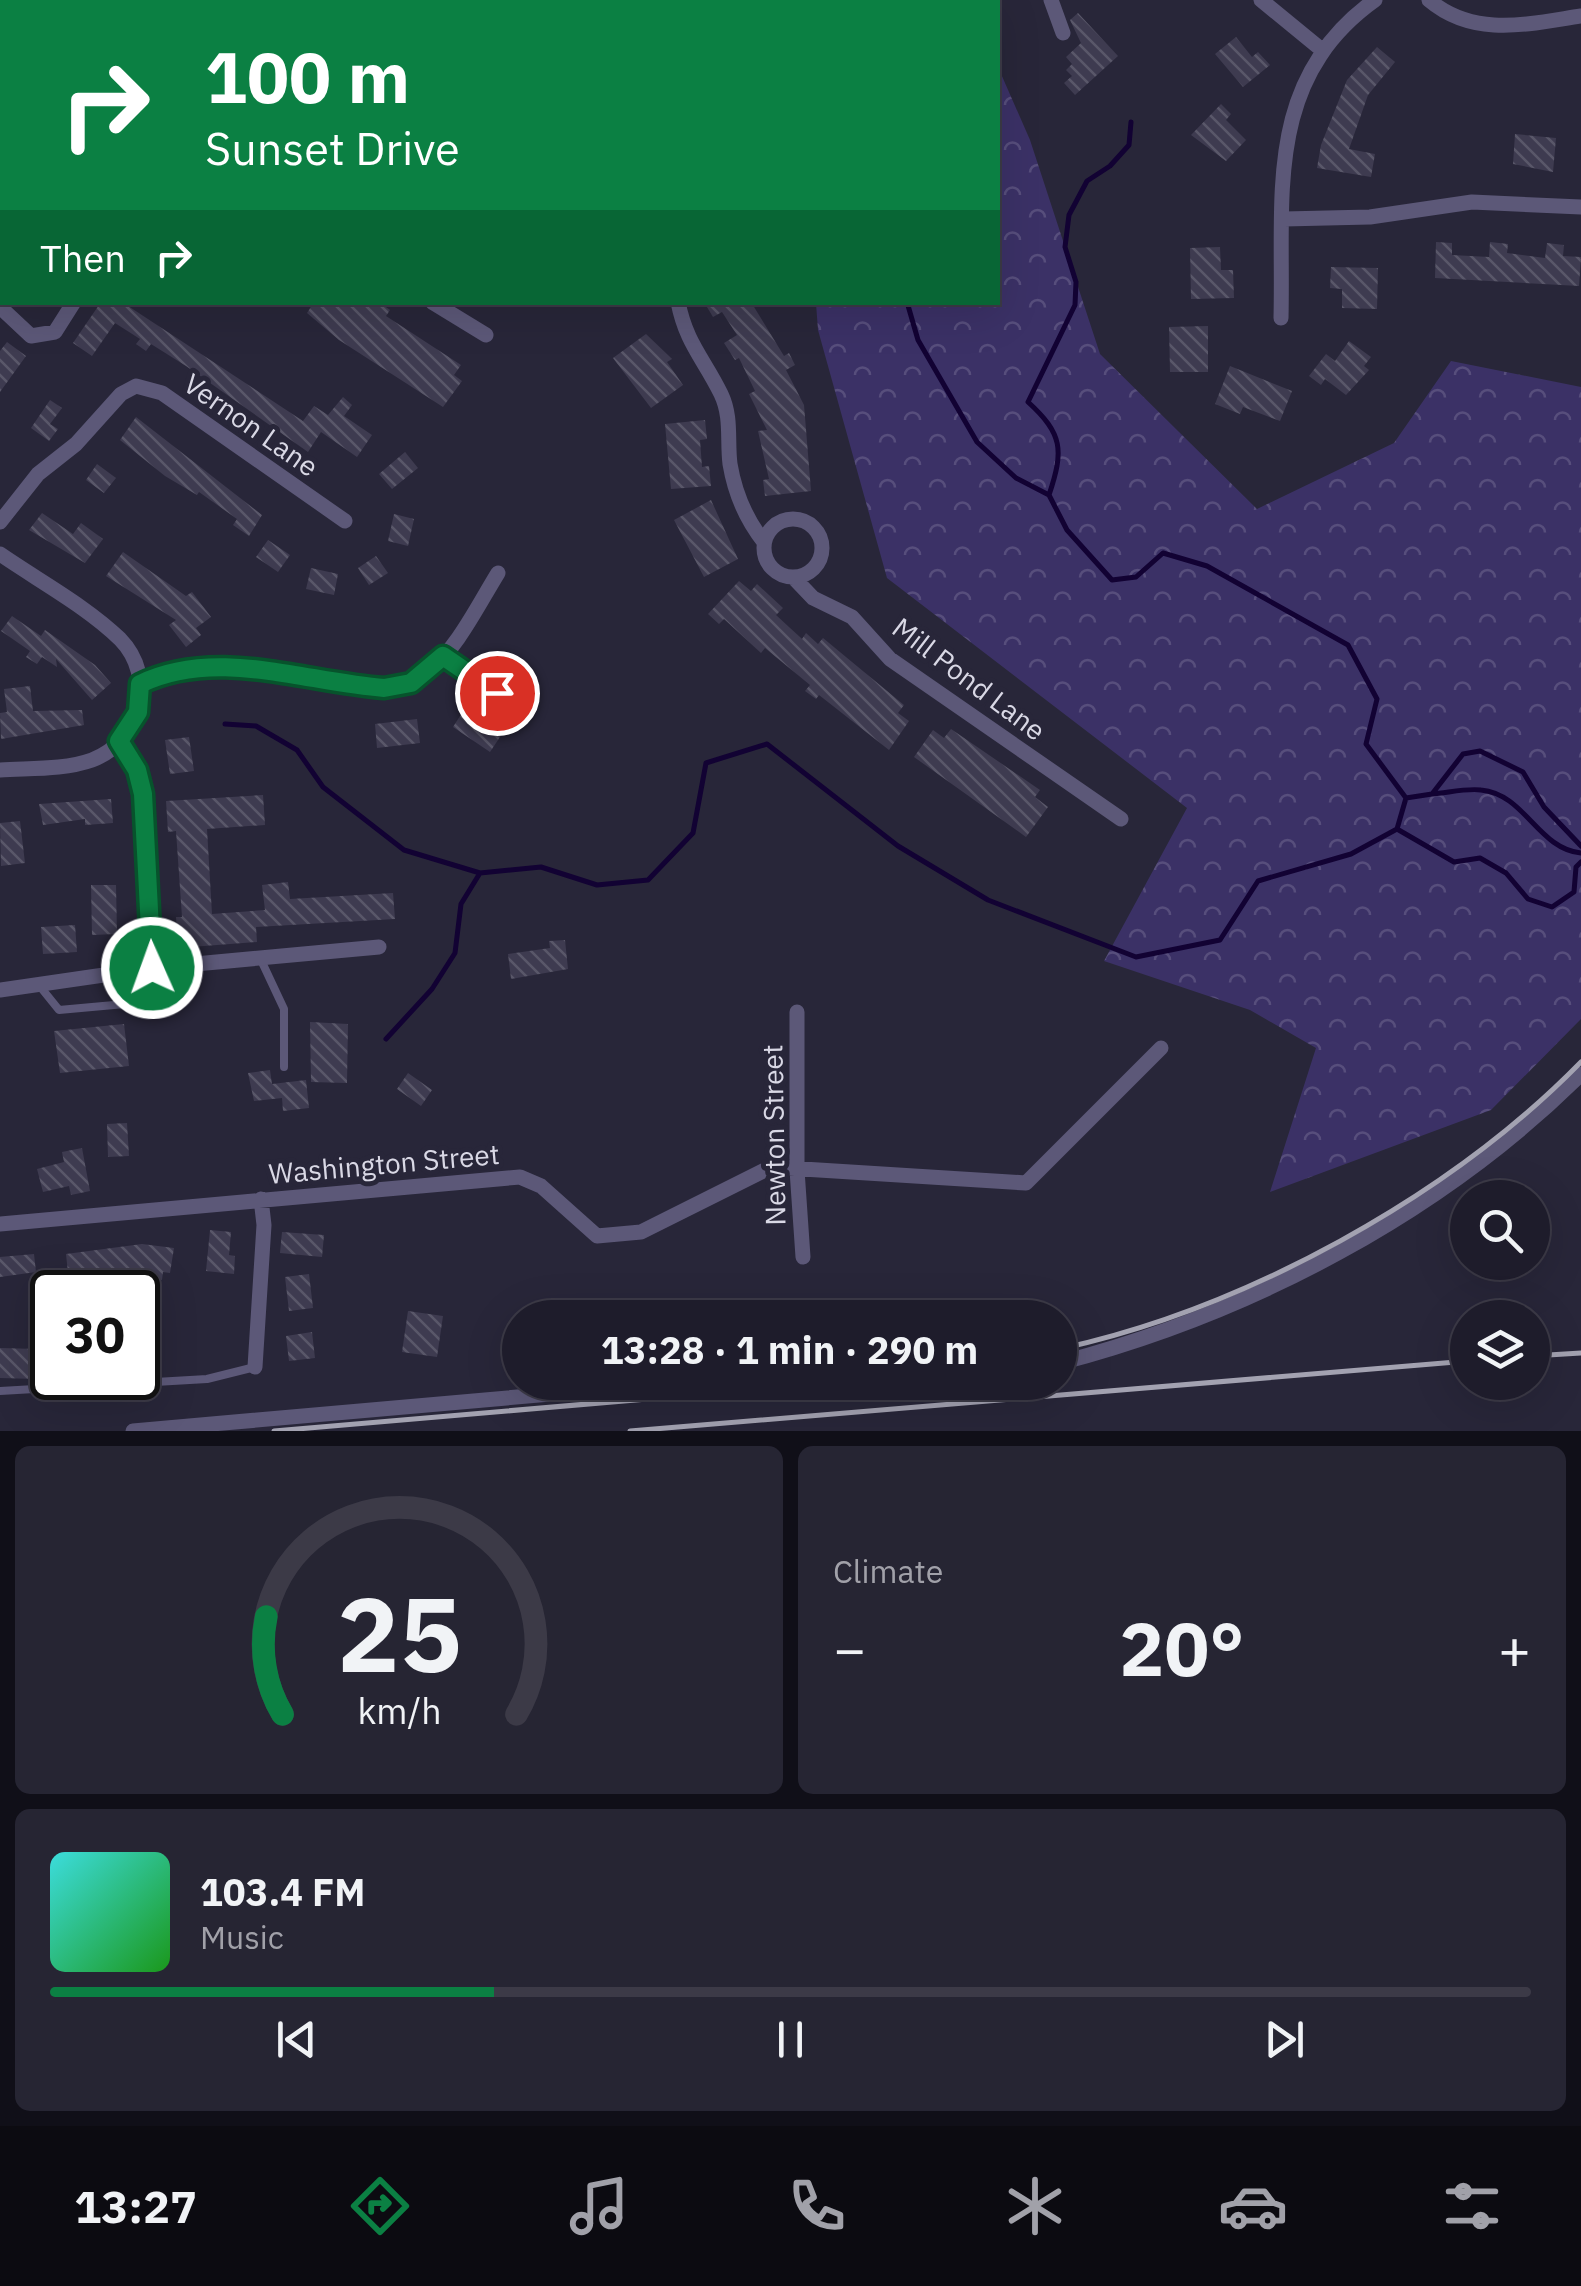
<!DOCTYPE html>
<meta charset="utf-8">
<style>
body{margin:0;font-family:"IBM Plex Sans",sans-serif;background:#262533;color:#f1f3f6;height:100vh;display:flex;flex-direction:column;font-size:38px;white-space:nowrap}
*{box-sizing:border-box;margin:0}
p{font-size:32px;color:#a1a1a9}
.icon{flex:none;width:55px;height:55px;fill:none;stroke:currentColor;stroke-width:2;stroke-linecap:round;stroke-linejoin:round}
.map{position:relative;height:1431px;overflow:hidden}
.drawer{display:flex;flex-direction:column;gap:15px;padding:15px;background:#100f18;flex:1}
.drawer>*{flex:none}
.hud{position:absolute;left:0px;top:0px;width:1000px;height:305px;box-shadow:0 10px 40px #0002,0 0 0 2px #3c3a47;background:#0b8043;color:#fff;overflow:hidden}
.controls{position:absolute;left:1450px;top:1180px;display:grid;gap:20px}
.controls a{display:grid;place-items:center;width:100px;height:100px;border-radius:50%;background:#1e1c2b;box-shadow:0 10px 40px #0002,0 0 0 2px #3c3a47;font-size:50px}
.speed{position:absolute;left:30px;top:1270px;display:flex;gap:20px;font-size:50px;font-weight:700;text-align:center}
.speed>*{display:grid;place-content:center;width:130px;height:130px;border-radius:50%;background:#1e1c2b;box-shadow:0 10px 40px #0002,0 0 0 2px #3c3a47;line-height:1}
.speed .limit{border:5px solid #111;border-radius:15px;background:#fff;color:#111}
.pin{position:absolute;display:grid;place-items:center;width:85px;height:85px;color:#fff;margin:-42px;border:5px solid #fff;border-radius:50%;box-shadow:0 2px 10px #0007}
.me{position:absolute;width:110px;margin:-55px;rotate:358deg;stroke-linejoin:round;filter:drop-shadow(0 0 8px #0008)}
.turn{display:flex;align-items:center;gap:35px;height:210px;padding:0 40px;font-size:45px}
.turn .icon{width:130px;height:130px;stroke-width:2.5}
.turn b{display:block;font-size:70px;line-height:85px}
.then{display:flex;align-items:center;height:95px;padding:0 40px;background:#0003;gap:20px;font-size:38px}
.big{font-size:75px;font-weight:800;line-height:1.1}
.drawer .card{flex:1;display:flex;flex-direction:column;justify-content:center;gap:15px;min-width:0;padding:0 35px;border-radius:15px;background:#262533}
.drawer .dial{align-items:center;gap:0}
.dial svg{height:260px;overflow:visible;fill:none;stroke:#3c3a47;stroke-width:7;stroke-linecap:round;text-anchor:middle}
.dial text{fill:#f1f3f6;stroke:none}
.song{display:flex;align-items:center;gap:30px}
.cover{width:120px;height:120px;border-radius:15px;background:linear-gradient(135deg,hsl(180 70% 55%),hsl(120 70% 35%))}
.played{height:10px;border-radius:5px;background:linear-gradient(90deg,#0b8043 30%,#3c3a47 30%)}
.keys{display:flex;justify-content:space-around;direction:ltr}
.heat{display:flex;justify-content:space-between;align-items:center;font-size:55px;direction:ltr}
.drawer .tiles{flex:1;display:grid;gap:15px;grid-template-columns:1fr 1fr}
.card:last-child{grid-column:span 2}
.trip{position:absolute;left:502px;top:1300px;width:575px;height:100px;border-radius:50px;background:#1e1c2b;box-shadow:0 10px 40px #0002,0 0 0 2px #3c3a47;font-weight:800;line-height:100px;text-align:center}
.tabs{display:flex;height:160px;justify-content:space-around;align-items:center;background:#0c0b11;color:#a1a1a9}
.tabs .icon{width:70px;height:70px}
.tabs .active{color:#0b8043}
.tabs b{font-size:45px;color:#f1f3f6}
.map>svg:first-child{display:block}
.forest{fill:url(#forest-crowns)}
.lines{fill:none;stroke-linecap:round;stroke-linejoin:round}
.stream{stroke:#120233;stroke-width:5}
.building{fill:url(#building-back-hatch)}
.service{stroke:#5c5878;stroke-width:8}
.minor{stroke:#5c5878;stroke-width:15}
.rail{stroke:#a3a2b1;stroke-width:5}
.route-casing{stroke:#07532c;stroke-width:25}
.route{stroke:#0b8043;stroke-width:18}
.labels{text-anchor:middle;stroke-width:10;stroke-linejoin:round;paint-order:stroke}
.street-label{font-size:28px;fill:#d9d8e5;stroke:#282639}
</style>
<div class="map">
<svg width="1581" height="1431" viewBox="0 0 1581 1431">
<defs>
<pattern id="forest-crowns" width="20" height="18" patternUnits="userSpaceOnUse" patternTransform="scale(2.5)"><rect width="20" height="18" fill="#3b3166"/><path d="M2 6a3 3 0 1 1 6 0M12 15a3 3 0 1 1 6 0" fill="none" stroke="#574e7c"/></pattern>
<pattern id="building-back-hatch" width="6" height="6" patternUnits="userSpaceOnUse" patternTransform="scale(2.5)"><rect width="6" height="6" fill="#3e3b50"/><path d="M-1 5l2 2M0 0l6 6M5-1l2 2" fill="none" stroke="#595769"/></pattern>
</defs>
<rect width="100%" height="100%" fill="#282639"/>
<path class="forest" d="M0,0H244L2,2L0,165Z
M998,67L1030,140L1100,354L1257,509L1394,443L1451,361L1581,387V1019L1491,1110L1270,1192L1316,1048L1250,1010L1104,961L1187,808L887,578L818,330L816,303L998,302Z"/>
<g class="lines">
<path class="stream" d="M910,0L911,2
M907,302L918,340L977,442L1016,478L1049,495L1067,530L1112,580L1136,577L1163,553L1207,566L1348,645L1377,699L1366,744L1406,798L1397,829L1454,862L1480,858L1506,873L1528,899L1552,907L1574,892L1576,867L1581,862
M1049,495C1064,450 1063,434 1028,402L1075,305L1076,282L1065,247L1069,215L1087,181L1110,166L1129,145L1131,122
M225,724L256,726L297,750L323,787L404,850L480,873
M1432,794C1447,793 1466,788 1481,790C1525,794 1538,849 1581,853
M1406,798L1432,794L1463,754L1480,751L1523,772L1544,807L1581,846
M386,1039L432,989L455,953L461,904L480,873L541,867L597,885L648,880L693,833L706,763L767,744L898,846L988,900L1136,957L1220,940L1258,881L1351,854L1397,829"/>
</g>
<path class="building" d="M1078,13L1118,56L1075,95L1064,83L1072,76L1066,70L1072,64L1066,57L1081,43L1070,20Z
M1236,37L1252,57L1258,52L1270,65L1243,87L1215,54Z
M1377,47L1395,62L1368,95L1349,149L1375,154L1371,177L1317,168L1321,145L1347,80Z
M1221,104L1231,114L1226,120L1246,140L1226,161L1191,135Z
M1515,134L1556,138L1553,172L1513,164Z
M1436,242L1452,243V255L1489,257L1490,242L1508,244L1507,253L1545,258L1547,243L1564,245L1563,256L1581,257L1579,286L1435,278Z
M1220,247L1221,270H1233L1234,298L1191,299L1190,248Z
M1331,267L1378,268L1377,309L1342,308V289L1330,288Z
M101,302H122L303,421L314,406L328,415L343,397L352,405L344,416L372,435L357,457L321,432L308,452L186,366L151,344L146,351L136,344L140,339L115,323L92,356L73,343Z
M314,302H379L390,310L386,316L461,365L454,375L462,381L443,407L339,340L307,313Z
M704,302H751L784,356L789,353L795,365L786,370L804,405L811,491L765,496L763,480L769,479L758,431L767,430L749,394L755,391L739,358L735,360L724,343L737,335L722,312L713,317Z
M1208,326V372H1170L1169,327Z
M646,334L672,359L667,362L683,385L651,408L613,358Z
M1349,341L1371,357L1364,366L1369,370L1346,395L1325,379L1321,385L1309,376L1326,354L1335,361Z
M7,342L26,356L0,392V351Z
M1230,366L1292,391L1280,421L1243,407L1240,414L1215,404Z
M50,400L62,408L50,424L58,429L49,441L31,428Z
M136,417L262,515L249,536L233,525L237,519L199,492L197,495L165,476L120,440Z
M705,420L707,439L700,440L702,467L709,466L711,486L671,489L665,424Z
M405,452L418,468L392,489L379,474Z
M97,464L116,478L104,493L86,480Z
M711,500L738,559L704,577L674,520Z
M42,513L73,534L81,523L103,539L85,563L29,530Z
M394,514L414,519L408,546L388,541Z
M268,540L290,555L278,572L256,557Z
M123,552L186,596L192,592L211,617L196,628L201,635L186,647L169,625L176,620L106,576Z
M376,556L388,573L369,585L358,568Z
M311,568L338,574L334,595L306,589Z
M739,581L751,591L757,584L783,608L776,615L802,639L806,633L818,644L823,638L904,705L898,713L909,721L889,750L819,695L816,699L805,691L810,685L765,648L761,653L724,619L719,624L708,614Z
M12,616L41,636L45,630L95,665L111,683L92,700L56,659L57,667L42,657L37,664L26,657L30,651L1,631Z
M30,686L33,711L82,710L84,725L1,739L0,713L7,712L4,689Z
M469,702L506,728L490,752L453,727Z
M417,719L420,743L377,748L375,724Z
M951,729L1040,790L1035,797L1048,807L1026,837L914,757L933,730L944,738Z
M189,737L194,771L170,774L165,740Z
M263,795L265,825L207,829L212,914L265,910L262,885L288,882L290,899L393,893L395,919L256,927L257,942L178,948L176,917H182L176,831L168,832L166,801Z
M111,799L113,823L85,825V819L43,825L39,804Z
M20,821L25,863L1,866L0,823Z
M91,885H116L117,934L92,935Z
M75,925L77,952L43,954L41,927Z
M565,940L568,969L511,979L508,954L550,948L549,941Z
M310,1022L348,1024L347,1083L311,1082Z
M124,1024L129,1066L60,1073L54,1031Z
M270,1070L272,1084L306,1080L309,1108L283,1111L282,1098L254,1101L248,1073Z
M408,1073L432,1090L421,1106L397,1089Z
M127,1123L129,1156L108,1157L107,1124Z
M82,1148L90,1191L71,1195L69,1186L43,1192L37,1169L64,1162L62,1152Z
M210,1230L231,1232L229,1255L235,1256L234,1274L206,1271Z
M282,1232L324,1235L322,1257L280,1253Z
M142,1244L174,1248L170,1273L163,1272L162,1280L109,1276V1268L68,1273L66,1254Z
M34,1254L36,1272L0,1277V1257Z
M309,1274L313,1308L289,1311L285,1277Z
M408,1311L443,1316L437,1357L402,1352Z
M312,1332L315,1358L289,1361L286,1336Z
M0,1348L38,1349L37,1379L0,1378Z"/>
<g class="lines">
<path class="service" d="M443,656L497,693
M261,960L284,1009V1067
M38,984L59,1010L136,1003L152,968
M0,1391L207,1379L255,1367"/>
<path class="minor" d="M1051,0L1063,33
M1261,0L1322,50
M1429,0C1474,38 1528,24 1581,16
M563,2L564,0
M712,2V0
M1284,219L1370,217L1472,202L1581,207
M0,244L2,246
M432,302L486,335
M678,302C686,343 704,359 721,394C732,417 727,440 730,464C735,494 745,518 764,542
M0,307L31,336L55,332L74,302
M1281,318C1284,197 1263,80 1375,0
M764 548a29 29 0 1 1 58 0a29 29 0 1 1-58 0Z
M0,522L38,474L76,444L121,394L136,386L162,393L345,521
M0,554C39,581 86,606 120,639C157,677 142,741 92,760C64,770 29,768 0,770
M793,577L813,598L852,617L890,659L1121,819
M140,684L176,669L196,666C251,666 386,705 426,674C457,649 477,607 498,573
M119,741L137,770L143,794L152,968
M0,990L152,968L379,947
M797,1012V1170L803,1257
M0,1224L520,1177L541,1186L597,1236L641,1232L771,1167L1026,1183L1161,1048
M1060,1363C1251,1313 1440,1214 1581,1074
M255,1367L264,1225L261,1199
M133,1431L687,1382"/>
<path class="rail" d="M1060,1349C1244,1309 1449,1197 1581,1062
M1532,1356L1581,1353
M274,1431L844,1382
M630,1431L1468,1361"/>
</g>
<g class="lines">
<defs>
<path id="route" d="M152,968L143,794L137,770L119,741L138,712L140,684C216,647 304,682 384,688L411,683L443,656L497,693"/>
</defs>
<use href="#route" class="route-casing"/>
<use href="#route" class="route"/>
</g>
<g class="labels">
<g class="street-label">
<text transform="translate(251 425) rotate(35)" y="10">Vernon Lane</text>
<text transform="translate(969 679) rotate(37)" y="10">Mill Pond Lane</text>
<text transform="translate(774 1135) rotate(-91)" y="10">Newton Street</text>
<text transform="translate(384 1164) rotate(-5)" y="10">Washington Street</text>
</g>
</g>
</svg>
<div class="controls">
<a><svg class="icon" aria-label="search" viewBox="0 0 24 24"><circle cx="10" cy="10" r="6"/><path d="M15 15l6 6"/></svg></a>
<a><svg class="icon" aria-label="layers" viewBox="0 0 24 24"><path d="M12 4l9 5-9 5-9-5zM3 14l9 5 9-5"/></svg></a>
</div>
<div class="speed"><div class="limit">30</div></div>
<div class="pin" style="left:497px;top:693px;background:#d93025"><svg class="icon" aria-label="arrive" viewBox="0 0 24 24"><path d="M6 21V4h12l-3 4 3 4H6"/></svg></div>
<svg class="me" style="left:152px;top:968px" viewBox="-20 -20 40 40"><circle r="17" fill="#0b8043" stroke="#fff" stroke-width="3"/><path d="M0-11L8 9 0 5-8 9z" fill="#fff"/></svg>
<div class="trip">13:28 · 1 min · 290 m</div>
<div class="hud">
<div class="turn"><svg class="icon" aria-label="right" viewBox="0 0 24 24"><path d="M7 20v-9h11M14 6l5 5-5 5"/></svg><div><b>100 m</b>Sunset Drive</div></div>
<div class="then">Then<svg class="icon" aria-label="right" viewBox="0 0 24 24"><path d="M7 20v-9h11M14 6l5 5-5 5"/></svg></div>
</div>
</div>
<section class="drawer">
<div class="tiles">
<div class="card dial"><svg viewBox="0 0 100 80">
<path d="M14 69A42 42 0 1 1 86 69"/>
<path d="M14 69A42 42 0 0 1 9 39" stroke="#0b8043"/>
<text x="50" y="56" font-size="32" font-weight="700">25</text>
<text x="50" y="72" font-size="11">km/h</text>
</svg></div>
<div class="card"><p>Climate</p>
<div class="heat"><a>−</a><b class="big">20°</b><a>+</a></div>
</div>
<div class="card">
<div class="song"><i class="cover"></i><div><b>103.4 FM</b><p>Music</p></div></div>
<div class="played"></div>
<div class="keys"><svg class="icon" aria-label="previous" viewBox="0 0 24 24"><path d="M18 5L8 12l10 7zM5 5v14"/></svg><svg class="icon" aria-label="pause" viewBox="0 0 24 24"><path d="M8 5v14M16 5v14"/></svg><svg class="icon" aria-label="next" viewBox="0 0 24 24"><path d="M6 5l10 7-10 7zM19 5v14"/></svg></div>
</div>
</div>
</section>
<nav class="tabs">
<b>13:27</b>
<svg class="icon active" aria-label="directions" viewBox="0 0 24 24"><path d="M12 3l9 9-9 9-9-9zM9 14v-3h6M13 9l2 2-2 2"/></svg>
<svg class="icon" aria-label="music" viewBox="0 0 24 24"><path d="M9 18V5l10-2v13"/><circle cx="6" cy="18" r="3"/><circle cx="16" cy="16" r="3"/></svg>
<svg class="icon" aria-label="phone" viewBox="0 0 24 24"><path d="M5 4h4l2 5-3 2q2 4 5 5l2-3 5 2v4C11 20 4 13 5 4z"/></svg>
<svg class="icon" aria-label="climate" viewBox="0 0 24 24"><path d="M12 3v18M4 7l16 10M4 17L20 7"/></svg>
<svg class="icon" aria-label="car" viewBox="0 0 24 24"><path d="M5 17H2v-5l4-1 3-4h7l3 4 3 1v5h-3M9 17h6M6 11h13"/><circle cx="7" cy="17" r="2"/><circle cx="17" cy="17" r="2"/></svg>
<svg class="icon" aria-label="filters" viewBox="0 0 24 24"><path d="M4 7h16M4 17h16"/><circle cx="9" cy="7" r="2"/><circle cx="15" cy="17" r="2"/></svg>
</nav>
